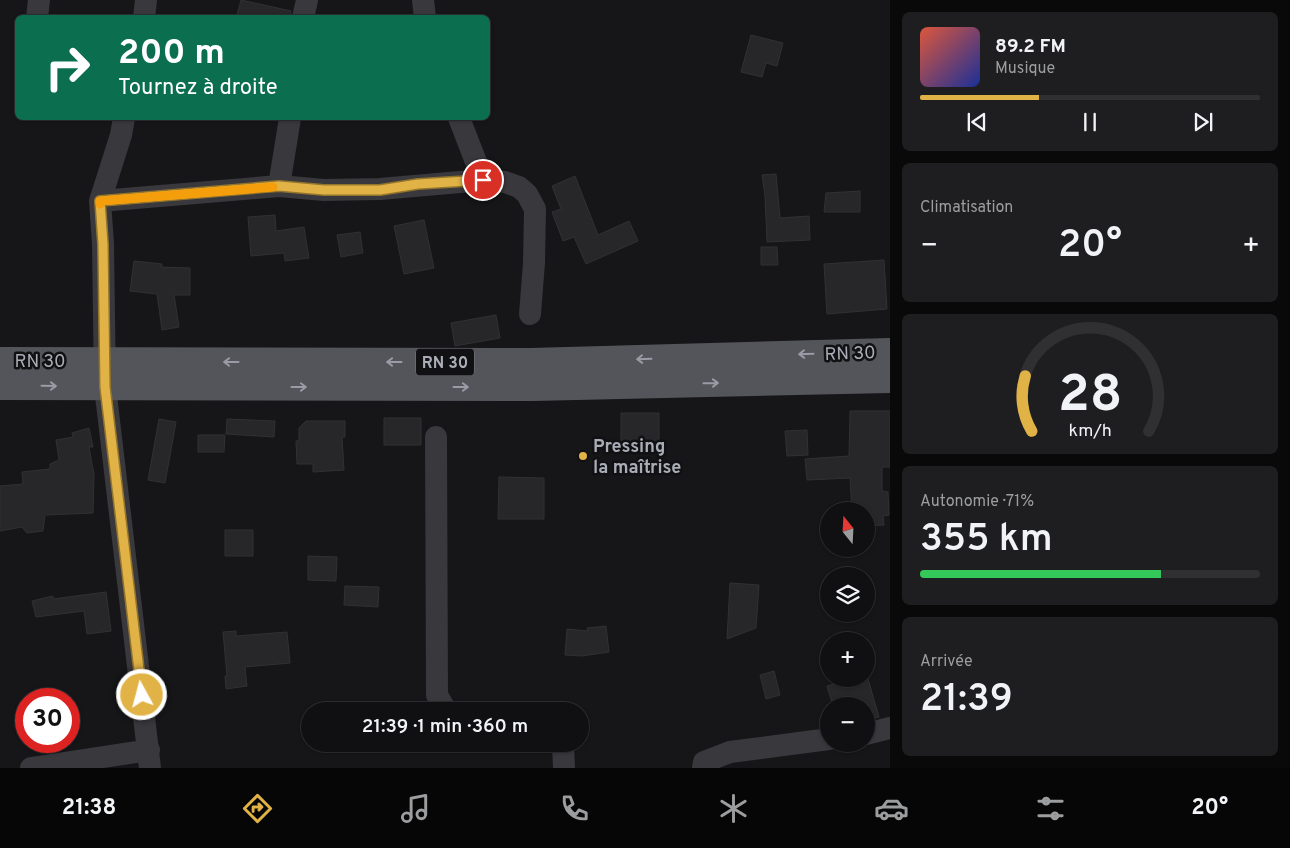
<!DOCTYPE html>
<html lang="fr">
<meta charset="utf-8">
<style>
body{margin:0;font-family:Overpass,sans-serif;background:#1e1e20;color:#f1f3f6;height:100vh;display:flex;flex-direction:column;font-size:19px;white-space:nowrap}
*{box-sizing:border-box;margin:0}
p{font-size:16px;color:#9c9d9f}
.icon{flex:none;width:28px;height:28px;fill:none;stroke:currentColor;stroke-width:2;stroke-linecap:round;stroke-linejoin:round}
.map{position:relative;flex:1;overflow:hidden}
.panel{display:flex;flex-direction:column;gap:12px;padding:12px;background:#09090a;width:400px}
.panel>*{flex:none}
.top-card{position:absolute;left:15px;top:15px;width:475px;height:105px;border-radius:8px;box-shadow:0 1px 4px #0004,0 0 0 1px #303032;background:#0b6e4f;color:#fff;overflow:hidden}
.needle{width:32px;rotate:342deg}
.controls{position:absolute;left:820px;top:502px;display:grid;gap:10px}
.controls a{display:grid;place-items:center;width:55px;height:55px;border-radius:50%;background:#101012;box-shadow:0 1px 4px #0004,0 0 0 1px #303032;font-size:25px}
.speed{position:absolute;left:15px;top:688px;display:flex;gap:10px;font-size:25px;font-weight:700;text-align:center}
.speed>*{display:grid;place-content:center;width:65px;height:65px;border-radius:50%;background:#101012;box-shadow:0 1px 4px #0004,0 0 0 1px #303032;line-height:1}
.speed .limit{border:8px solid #d22;background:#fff;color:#111}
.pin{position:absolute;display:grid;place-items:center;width:42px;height:42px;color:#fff;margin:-21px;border:2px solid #fff;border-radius:50%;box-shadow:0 1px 5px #0007}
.me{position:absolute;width:55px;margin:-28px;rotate:353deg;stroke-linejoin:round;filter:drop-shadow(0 0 4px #0008)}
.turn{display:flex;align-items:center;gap:18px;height:105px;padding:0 20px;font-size:22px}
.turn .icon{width:65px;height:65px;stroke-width:2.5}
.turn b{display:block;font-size:35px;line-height:42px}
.big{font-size:38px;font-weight:600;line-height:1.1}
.panel .widget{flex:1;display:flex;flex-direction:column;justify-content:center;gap:8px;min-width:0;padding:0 18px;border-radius:8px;background:#1e1e20}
.panel .dial{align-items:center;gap:0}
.dial svg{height:130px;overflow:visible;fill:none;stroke:#303032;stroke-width:7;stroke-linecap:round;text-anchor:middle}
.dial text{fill:#f1f3f6;stroke:none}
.song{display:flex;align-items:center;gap:15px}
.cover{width:60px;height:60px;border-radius:8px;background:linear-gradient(135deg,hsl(10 70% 55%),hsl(230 70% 35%))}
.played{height:5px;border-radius:2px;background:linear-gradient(90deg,#e1b245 35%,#303032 35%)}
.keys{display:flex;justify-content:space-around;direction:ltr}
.heat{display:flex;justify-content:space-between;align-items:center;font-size:28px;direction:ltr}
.charge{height:8px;border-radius:4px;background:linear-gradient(90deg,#34c759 71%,#303032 0)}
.trip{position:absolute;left:301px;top:702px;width:288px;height:50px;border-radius:25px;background:#101012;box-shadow:0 1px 4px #0004,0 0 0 1px #303032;font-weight:600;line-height:50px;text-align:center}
.tabs{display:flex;height:80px;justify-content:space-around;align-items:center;background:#060607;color:#9c9d9f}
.tabs .icon{width:35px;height:35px}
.tabs .on{color:#e1b245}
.tabs b{font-size:22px;color:#f1f3f6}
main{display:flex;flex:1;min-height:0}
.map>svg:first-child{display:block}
.building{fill:#272629;stroke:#313134}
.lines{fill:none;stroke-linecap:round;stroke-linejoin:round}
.minor{stroke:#38383d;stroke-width:22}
.major{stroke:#54555b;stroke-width:28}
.oneway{stroke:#999ba5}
.route-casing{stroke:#92742d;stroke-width:12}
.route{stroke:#e1b245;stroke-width:9}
.slow{stroke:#f59e0b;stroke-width:9}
.poi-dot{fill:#e1b245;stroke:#111113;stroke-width:2}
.labels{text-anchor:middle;stroke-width:5;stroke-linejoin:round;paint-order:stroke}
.shield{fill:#111113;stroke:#7c7e86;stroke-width:1}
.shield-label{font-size:16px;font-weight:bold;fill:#aaadb7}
.street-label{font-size:18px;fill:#aaadb7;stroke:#111113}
.poi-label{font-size:18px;font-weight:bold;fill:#aaadb7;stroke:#111113;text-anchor:start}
</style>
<main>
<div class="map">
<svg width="890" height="768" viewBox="0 0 890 768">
<rect width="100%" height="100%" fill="#161618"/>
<path class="building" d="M241,0L291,11L290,18H236Z
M751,35L783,43L777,66L766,63L762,77L741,72Z
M776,174L780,218L809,216L810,240L767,242L765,196L762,175Z
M575,176L598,235L629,221L638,241L586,264L574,237L563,241L552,212L561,209L552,186Z
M860,191V212H824L826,193Z
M275,215L276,231L304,227L309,258L285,261L284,253L251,256L248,217Z
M424,220L434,268L404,274L394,226Z
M360,232L363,253L341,257L337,235Z
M761,247H777L778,265H761Z
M884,260L887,309L827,314L824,264Z
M134,261L162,264L161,267L190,268V295H174L179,327L162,330L157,294L130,291Z
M496,315L500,338L455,346L451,323Z
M850,411H890V467H882V491L888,492L889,515L883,516L884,525L866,526V511H852L850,478L807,480L805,459L849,456Z
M621,413H659V441H621Z
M384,418H421V445H384Z
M159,419L176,422L165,483L148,480Z
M227,419L275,421L274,437L226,434Z
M306,421H345V437H342L344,470L313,472V464H297L296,441H299V428Z
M89,428L93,447H89L94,475L93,513L45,515L43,531L27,533L22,527L0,531V486L23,484L22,472L50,469V464L59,460L56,440L73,437L72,433Z
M807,430L808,455L787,456L785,431Z
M198,435H225L224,452H198Z
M499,477L544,478V519H498Z
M225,530H253V556H225Z
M308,556L337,557L336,581L308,580Z
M730,583L759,585L756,628L727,639Z
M345,586L379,587L378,607L344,605Z
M106,592L111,631L87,634L84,611L36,617L32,601L53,596V599Z
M606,626L609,652L582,656L565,655L567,629L588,631L587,628Z
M236,631V636L287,632L290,663L245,667L247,686L226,689L225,676H227L223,632Z
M774,671L780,695L766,699L760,675Z
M852,679H868L879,717L866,720V706H833L827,686Z"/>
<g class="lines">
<path class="minor" d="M423,0L425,18
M37,18L39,0
M144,18L146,0
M303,18L307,0
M124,118L121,135L100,201L103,244L105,387L150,768
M459,118L483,180
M279,186L290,118
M100,201L279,186L324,190L380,189L483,180L505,182L519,187L527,194L535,209L534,263L530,314
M436,437L437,695L446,711
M866,734L890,728
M563,744L564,768
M31,768L149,750
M703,768L704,762L730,752L829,739"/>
<path class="major" d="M0,361L531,362L890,352
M0,386L532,387L890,379"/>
</g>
<defs><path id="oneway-shaft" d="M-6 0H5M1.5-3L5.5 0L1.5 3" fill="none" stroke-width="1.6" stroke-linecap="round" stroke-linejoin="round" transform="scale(1.25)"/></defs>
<g class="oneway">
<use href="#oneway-shaft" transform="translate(806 354) rotate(178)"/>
<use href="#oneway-shaft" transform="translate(644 359) rotate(178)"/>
<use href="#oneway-shaft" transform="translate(231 362) rotate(-180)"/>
<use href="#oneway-shaft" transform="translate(394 362) rotate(-180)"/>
<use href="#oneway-shaft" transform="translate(711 383) rotate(-1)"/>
<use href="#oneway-shaft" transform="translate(49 386) rotate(1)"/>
<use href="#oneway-shaft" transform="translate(299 387)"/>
<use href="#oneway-shaft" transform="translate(461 387)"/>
</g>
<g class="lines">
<defs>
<path id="route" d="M142,695L105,387L103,244L100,201L279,186L324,190H380L418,184L483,180"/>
</defs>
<use href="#route" class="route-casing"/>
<use href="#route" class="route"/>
<path class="slow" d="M100,204V201L273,187"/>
</g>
<circle class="poi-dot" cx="583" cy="456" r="5"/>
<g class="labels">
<rect class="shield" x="416" y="348.5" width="58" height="27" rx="4"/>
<g class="shield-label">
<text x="445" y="368">RN 30</text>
</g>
<g class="street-label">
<text transform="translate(850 353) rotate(-2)" y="6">RN 30</text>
<text x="40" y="367">RN 30</text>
</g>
<g class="poi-label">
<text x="593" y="452">Pressing<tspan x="593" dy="21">la maîtrise</tspan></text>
</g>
</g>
</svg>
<div class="controls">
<a><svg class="needle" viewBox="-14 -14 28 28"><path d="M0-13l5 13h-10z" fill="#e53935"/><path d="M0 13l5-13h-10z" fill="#9c9d9f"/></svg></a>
<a><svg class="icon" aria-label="layers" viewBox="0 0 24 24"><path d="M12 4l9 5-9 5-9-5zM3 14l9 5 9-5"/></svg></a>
<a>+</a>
<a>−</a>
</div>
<div class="speed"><div class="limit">30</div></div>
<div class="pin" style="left:483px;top:180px;background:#d93025"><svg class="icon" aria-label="arrive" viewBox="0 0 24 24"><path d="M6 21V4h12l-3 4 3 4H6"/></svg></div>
<svg class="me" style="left:142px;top:695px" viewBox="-20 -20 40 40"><circle r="17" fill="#e1b245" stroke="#fff" stroke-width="3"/><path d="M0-11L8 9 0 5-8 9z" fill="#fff"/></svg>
<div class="trip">21:39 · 1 min · 360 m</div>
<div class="top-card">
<div class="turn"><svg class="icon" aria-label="right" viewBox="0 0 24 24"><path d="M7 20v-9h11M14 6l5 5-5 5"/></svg><div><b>200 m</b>Tournez à droite</div></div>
</div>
</div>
<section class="panel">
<div class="widget">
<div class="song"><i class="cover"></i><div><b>89.2 FM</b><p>Musique</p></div></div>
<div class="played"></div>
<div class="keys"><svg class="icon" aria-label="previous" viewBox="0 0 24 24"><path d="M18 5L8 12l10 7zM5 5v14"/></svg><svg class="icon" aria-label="pause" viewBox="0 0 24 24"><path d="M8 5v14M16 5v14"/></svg><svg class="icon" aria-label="next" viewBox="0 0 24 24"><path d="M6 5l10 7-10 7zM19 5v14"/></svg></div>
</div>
<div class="widget"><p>Climatisation</p>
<div class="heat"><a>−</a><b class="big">20°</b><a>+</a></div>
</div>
<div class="widget dial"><svg viewBox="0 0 100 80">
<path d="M14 69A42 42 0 1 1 86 69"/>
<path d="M14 69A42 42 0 0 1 10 35" stroke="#e1b245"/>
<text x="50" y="56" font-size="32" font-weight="700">28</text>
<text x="50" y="72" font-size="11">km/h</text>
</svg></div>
<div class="widget"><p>Autonomie · 71%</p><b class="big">355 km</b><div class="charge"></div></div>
<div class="widget"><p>Arrivée</p><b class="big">21:39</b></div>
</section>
</main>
<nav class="tabs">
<b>21:38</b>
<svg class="icon on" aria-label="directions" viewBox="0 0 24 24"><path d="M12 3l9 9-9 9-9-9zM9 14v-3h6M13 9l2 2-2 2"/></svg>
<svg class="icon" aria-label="music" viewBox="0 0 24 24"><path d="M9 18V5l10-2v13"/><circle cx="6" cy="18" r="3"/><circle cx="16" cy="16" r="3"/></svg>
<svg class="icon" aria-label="phone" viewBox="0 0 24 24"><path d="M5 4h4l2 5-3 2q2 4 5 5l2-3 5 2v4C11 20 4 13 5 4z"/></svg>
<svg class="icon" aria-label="climate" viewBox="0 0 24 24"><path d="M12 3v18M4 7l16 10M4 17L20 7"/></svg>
<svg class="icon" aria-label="car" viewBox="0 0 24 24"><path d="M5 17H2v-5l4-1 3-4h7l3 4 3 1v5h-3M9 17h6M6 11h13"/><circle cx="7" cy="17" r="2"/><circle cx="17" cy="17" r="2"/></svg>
<svg class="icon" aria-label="filters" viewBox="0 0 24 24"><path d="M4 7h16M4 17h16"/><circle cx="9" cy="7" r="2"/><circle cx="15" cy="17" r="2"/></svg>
<b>20°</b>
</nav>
